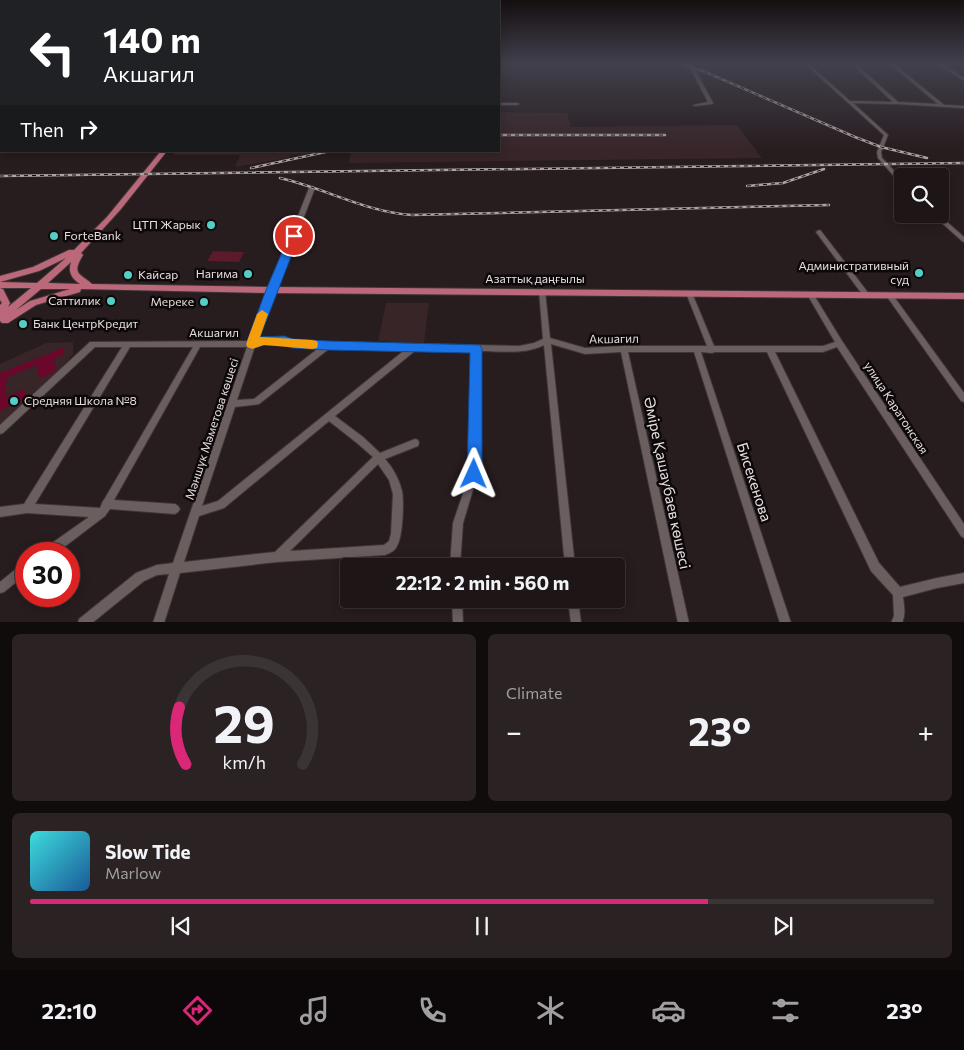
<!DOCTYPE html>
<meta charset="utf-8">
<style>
body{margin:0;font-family:Commissioner,sans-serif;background:#2a2223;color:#f1f3f6;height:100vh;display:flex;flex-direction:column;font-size:19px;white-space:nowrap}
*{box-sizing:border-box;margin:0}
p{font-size:16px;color:#a09fa1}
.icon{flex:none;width:28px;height:28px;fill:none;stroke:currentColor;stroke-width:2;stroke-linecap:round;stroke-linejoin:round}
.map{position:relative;height:622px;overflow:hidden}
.details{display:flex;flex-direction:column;gap:12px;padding:12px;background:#100c0c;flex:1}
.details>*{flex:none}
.hud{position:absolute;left:0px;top:0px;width:500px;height:152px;box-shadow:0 2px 12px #0003,0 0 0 1px #3b3435;background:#202124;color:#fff;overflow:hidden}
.fabs{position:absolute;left:894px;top:168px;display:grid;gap:10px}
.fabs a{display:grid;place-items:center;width:55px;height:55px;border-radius:5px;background:#1d1516;box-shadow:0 2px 12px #0003,0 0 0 1px #3b3435;font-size:25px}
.speed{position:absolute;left:15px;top:542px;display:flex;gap:10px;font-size:25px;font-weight:700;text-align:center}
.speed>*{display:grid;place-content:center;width:65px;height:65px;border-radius:50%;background:#1d1516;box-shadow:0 2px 12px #0003,0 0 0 1px #3b3435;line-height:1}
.speed .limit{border:8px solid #d22;background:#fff;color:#111}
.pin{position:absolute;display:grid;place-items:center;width:42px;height:42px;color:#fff;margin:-21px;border:2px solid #fff;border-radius:50%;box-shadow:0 1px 5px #0007}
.me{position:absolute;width:55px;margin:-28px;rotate:1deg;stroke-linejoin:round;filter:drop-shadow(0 0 4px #0008)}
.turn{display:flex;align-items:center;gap:18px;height:105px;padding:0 20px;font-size:22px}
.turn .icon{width:65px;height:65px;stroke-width:2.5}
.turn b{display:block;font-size:35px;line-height:42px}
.then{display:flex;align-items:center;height:48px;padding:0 20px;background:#0003;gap:10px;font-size:19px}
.big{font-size:38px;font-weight:700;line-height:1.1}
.details .card{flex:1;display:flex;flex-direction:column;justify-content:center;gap:8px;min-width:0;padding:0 18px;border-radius:8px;background:#2a2223}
.details .dial{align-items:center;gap:0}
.dial svg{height:130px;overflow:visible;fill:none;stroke:#3b3435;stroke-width:7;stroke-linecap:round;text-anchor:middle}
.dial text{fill:#f1f3f6;stroke:none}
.song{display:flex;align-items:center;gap:15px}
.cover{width:60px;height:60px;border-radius:8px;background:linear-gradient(135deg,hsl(180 70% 55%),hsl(210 70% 35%))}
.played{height:5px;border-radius:2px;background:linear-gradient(90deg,#db2777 75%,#3b3435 75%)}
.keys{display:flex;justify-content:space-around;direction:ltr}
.heat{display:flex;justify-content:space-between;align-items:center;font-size:28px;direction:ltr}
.details .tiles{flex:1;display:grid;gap:12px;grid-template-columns:1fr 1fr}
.card:last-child{grid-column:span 2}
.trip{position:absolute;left:340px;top:558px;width:285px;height:50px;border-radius:5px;background:#1d1516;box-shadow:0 2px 12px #0003,0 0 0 1px #3b3435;font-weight:700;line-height:50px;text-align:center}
.tab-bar{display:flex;height:80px;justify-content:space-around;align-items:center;background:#0c0809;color:#a09fa1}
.tab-bar .icon{width:35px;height:35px}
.tab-bar .active{color:#db2777}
.tab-bar b{font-size:22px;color:#f1f3f6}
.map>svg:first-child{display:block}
.built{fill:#372528}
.green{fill:#5b1b2b}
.building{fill:#6a072a}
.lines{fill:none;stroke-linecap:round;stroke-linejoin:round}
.minor-casing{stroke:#3f3637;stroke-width:2}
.major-casing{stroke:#3f3637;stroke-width:2}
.minor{fill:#6b5e5f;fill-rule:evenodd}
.major{fill:#bb697a;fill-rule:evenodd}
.rail-casing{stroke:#aca3a4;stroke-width:2.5}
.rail{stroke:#0d0809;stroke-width:1;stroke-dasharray:4;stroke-linecap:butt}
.route{fill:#1a73e8;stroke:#114b97}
.slow{fill:#f59e0b}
.poi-dot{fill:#55cec5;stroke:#0d0809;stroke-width:2}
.labels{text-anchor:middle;stroke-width:5;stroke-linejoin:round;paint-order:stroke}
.poi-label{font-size:12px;fill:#e6dedf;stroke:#0d0809;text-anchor:end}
.street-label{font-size:12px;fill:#e6dedf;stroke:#0d0809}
.near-street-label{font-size:15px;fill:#e6dedf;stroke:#0d0809}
</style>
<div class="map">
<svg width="964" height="623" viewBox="0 0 964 623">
<rect width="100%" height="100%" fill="#271c1e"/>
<path class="built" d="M499,112L567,113L571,127L737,125L762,158L349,163L351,151H499Z
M176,151H309L308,154L291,155L288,158L235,167L240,155H173Z
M386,303H429L424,343L378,341Z
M73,342V354L56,375L0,427V364L46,343Z"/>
<path class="green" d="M213,251L244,252L239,262L207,261Z"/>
<path class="building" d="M63,348L64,355L54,359L56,371L54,372L39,379L37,365L7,377L8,381L5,383L6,397L25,389L26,398L0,411V373Z"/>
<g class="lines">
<defs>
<path id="minor" d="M688,64H692L713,103L712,104L695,106L693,105L708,102Z
M805,64H809L850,101L893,102L852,64H856L898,102L938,104L890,64H894L944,105L964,106V108L897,104L853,103L888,135L881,152L882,158L902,179V183H900L878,158L877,152L884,135Z
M938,64H943L964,78V81Z
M499,103H517L519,104L517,105H499Z
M312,186L315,188L257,339L264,337H284L292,340L328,342L519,346L534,343L543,339L539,291L542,289L545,291L550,338L585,348L624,346H707L686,293L689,291L692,293L714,346H823L835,342L807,294L808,292H812L842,341L964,524V538L961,536L837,347L823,352H775L879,563L900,587L937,578L964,573V583L937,588L903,597C904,606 906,614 902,623H891L894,616L893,595L871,571L767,352H715L712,353L701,352L791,623H780L694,352H628L689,623H678L621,352L585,354L551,344L575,566H565L544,345C524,355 501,351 480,351L478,473L463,523L460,566H450L453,523L470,473L472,351L416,350L335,416L363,437L380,453L415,439L418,440L419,443L418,446L385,459C393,468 399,479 402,491C404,501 403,536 397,546C395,551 390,553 385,555L277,562L180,573L164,623H153L169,574L157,575L144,581L92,623H78L79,619L136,573L157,565L173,563L247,347H200L114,500L175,504L178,506L180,509L178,512L175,514L110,509L105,516L55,554H41L42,550L89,517L27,513L0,517V507L24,504L122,347H95L3,433L0,434V425L90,342L249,341L309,188ZM264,343H284L292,346L320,347L254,399L237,400L255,346ZM130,347H193L104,500L103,501L100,508L35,504ZM330,348L406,349L218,501L202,506L235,407L259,404ZM329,421L357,443L373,457L275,552L184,562L199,516L224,508ZM378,464L389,480L393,494L391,534L389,541L384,545L290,551Z
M932,214H938L964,237V242L962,241Z
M819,230L821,231L869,294L870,296L869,298H865L816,232Z
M888,294H892L964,393V402L961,401L888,298L887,296Z
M26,563V574L4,592L0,593V582L22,564Z
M452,599H462L463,623H453Z
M568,599H578L581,623H571Z"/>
<path id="major" d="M161,151H167L121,209L81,253L83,255C71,275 80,273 92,284L271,287L964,293V299L271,293L81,289L80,292L36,305L8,323H2L0,321V305L2,303L0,300V288L3,289L10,303L8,307L31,288H0V282L37,283L66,258L39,271L0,282V276L33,267L69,250H74L107,217ZM71,262C68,272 71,278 80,284L48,283ZM41,289H70L30,301L16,310Z"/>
</defs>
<use href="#minor" class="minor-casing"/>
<use href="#major" class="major-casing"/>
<use href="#minor" class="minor"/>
<use href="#major" class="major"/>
<defs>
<path id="rail" d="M681,64L703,71L855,137L881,147L927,158
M499,135H665
M251,168L330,151
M0,176L964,163
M280,178C325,188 365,212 412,215L829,205
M747,186L783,183L824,169"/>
</defs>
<use href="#rail" class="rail-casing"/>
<use href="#rail" class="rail"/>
</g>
<linearGradient id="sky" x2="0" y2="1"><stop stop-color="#150f10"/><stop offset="0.42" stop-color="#41404c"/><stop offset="1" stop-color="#41404c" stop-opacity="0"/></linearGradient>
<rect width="964" height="151" fill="url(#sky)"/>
<path class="route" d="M294,233L299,236L260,337L284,336L293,339L328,341L480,345L482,349V474L480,478L474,480L469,478L467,474L470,353L328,350L292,348L283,345H264L252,349L247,347L246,344L266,290L289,236Z"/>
<path class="slow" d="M262,310L268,314L260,337L312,340L317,341L318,344L317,348L312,349L264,345L252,349L247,347L246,344L257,314Z"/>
<g class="poi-dot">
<circle cx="211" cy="225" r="5"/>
<circle cx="54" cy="236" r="5"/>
<circle cx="919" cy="273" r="5"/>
<circle cx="248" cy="274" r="5"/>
<circle cx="128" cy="275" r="5"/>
<circle cx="111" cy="301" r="5"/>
<circle cx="204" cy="302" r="5"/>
<circle cx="23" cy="324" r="5"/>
<circle cx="14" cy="401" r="5"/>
</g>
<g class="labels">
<g class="poi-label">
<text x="201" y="229">ЦТП Жарык</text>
<text x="64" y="240" text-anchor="start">ForteBank</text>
<text x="909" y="270">Административный<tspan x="909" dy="14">суд</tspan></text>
<text x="238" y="278">Нагима</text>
<text x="138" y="279" text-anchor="start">Кайсар</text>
<text x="101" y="305">Саттилик</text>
<text x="194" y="306">Мереке</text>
<text x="33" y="328" text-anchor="start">Банк ЦентрКредит</text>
<text x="24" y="405" text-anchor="start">Средняя Школа №8</text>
</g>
<g class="street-label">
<text x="535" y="283">Азаттық даңғылы</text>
<text x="214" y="337">Акшагил</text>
<text transform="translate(614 339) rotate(-1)" y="4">Акшагил</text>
<text transform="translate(896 408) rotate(57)" y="4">улица Каратонская</text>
<text transform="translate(212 429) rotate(-72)" y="4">Мәншүк Мәметова көшесі</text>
</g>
<g class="near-street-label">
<text transform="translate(754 482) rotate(72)" y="5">Бисекенова</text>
<text transform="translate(667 483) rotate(78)" y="5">Әміре Қашаубаев көшесі</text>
</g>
</g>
</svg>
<div class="fabs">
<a><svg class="icon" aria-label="search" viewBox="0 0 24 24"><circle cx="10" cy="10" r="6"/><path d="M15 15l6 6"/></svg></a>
</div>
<div class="speed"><div class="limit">30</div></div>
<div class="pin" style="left:294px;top:236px;background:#d93025"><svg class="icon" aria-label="arrive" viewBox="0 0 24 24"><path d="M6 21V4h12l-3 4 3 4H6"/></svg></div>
<svg class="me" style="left:474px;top:474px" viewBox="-20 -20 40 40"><path d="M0-17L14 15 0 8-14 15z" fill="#1a73e8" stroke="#fff" stroke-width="4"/></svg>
<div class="trip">22:12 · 2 min · 560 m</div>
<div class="hud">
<div class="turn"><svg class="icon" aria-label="left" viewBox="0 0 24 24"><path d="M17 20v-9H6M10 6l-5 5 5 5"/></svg><div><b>140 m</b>Акшагил</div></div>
<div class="then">Then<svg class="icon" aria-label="right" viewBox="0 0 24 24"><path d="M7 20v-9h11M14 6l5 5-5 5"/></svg></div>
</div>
</div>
<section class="details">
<div class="tiles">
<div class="card dial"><svg viewBox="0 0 100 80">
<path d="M14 69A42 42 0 1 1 86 69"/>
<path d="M14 69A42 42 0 0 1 10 34" stroke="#db2777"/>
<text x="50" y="56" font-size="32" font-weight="700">29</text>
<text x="50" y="72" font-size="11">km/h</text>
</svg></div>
<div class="card"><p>Climate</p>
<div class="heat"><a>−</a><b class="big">23°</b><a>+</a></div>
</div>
<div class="card">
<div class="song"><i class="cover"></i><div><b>Slow Tide</b><p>Marlow</p></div></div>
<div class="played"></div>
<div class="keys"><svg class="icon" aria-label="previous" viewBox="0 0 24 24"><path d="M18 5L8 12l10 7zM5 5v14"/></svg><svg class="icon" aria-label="pause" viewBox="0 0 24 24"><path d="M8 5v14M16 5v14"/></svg><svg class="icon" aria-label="next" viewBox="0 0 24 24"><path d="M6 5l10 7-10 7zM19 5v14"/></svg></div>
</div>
</div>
</section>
<nav class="tab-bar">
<b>22:10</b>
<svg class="icon active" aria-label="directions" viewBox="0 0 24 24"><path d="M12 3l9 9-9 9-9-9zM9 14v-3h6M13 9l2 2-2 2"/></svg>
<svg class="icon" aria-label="music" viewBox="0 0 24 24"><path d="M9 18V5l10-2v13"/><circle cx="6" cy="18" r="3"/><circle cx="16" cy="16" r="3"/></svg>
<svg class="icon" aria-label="phone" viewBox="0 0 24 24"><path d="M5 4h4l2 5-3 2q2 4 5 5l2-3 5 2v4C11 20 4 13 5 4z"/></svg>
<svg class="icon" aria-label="climate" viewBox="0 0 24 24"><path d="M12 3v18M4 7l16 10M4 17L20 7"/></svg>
<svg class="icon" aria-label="car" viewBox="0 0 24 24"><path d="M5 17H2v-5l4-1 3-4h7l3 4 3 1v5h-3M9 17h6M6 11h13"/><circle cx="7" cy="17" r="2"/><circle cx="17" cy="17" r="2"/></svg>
<svg class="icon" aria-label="filters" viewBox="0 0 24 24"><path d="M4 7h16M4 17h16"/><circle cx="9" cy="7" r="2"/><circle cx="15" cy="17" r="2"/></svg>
<b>23°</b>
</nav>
